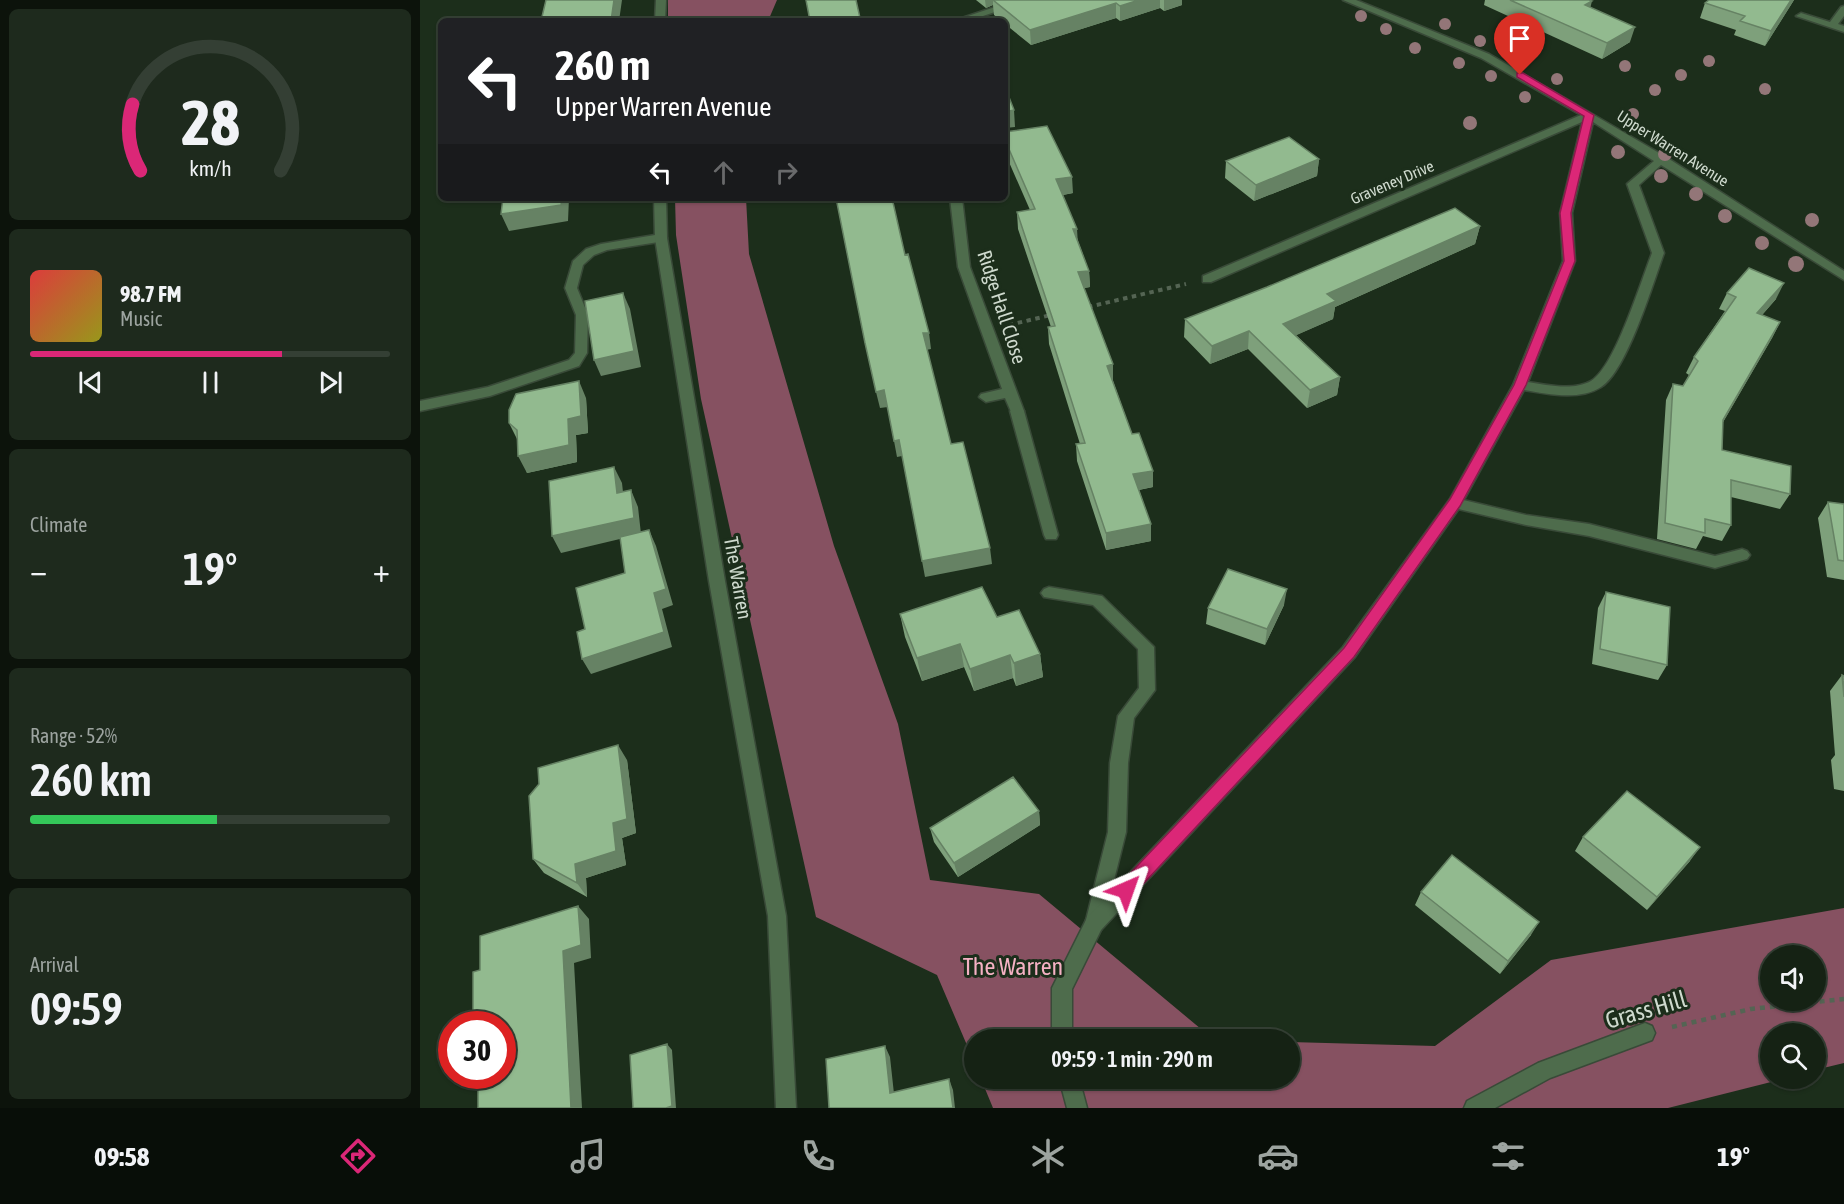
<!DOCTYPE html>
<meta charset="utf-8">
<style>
body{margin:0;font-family:"Asap Condensed",sans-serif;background:#1e2a1d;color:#f1f3f6;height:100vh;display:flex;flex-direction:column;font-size:22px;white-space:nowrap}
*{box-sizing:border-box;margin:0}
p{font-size:20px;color:#9da4a0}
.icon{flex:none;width:33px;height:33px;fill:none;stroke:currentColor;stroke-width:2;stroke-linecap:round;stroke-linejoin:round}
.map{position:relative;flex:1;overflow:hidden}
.panel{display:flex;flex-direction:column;gap:9px;padding:9px;background:#0c130b;width:420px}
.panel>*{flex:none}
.guide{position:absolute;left:18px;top:18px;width:570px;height:183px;border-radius:9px;box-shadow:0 2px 4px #0004,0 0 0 2px #343f34;background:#202124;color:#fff;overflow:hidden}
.buttons{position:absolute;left:1340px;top:945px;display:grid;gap:12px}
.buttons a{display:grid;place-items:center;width:66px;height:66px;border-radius:50%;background:#152214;box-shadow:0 2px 4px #0004,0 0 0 2px #343f34;font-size:30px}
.speed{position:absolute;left:18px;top:1011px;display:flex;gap:12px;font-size:30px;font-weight:700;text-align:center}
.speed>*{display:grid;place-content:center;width:78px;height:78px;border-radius:50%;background:#152214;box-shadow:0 2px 4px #0004,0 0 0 2px #343f34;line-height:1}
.speed .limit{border:9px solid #d22;background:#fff;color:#111}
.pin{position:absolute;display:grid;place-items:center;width:51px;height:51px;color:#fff;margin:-62px -26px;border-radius:50% 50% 50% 0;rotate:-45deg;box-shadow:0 0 6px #0007}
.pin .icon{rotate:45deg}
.me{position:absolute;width:66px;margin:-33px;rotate:43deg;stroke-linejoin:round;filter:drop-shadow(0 0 4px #0008)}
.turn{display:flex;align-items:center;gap:21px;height:126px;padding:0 18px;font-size:27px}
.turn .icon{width:78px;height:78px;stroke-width:2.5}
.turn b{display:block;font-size:42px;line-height:51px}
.lanes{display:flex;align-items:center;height:57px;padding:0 18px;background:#0003;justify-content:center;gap:30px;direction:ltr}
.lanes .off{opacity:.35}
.big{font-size:45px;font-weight:600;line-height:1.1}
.panel .card{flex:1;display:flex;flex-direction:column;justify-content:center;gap:9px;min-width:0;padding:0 21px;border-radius:9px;background:#1e2a1d}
.panel .dial{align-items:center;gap:0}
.dial svg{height:156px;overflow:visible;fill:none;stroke:#343f34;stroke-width:7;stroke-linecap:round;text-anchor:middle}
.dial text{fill:#f1f3f6;stroke:none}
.song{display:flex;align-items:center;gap:18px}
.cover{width:72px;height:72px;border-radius:9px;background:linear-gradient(135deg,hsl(0 70% 55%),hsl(60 70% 35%))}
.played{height:6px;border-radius:3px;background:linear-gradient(90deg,#db2777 70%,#343f34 70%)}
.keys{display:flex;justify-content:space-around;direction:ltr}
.heat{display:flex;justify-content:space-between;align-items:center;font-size:33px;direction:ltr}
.charge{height:9px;border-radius:4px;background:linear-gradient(90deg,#34c759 52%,#343f34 0)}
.trip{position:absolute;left:544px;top:1029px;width:336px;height:60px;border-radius:30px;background:#152214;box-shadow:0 2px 4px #0004,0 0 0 2px #343f34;font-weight:600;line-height:60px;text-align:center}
.tabs{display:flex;height:96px;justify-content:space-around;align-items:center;background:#080e08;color:#9da4a0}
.tabs .icon{width:42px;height:42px}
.tabs .current{color:#db2777}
.tabs b{font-size:27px;color:#f1f3f6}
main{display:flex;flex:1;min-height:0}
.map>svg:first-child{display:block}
.forest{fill:#865161;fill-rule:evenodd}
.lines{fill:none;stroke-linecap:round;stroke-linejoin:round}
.lane-casing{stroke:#394a38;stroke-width:3}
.street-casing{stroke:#394a38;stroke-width:3}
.path-far1{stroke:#546453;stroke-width:4;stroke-dasharray:4.5 4.5;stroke-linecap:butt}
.path{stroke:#546453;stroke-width:4.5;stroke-dasharray:5 5;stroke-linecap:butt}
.lane{fill:#4e6c4c;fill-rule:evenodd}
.street{fill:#4e6c4c;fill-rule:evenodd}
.tree{fill:#937678}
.wall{fill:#7ea07b}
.shaded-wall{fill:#668264}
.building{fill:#92ba8f;stroke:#668264;stroke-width:1.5}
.route{fill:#db2777;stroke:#8e194d;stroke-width:1.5}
.labels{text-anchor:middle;stroke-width:6;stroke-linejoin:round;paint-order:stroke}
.far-street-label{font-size:16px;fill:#cfdace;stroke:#1c2e1b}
.street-label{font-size:20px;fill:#cfdace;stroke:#1c2e1b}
.near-park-label{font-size:24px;fill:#f5b1c4;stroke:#1c2e1b}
.near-street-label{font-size:24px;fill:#cfdace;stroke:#1c2e1b}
</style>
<main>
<section class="panel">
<div class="card dial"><svg viewBox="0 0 100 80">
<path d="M14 69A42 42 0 1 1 86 69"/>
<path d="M14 69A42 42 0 0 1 10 35" stroke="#db2777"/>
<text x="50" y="56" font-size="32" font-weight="700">28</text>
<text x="50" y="72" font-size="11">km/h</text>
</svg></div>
<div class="card">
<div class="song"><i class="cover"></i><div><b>98.7 FM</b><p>Music</p></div></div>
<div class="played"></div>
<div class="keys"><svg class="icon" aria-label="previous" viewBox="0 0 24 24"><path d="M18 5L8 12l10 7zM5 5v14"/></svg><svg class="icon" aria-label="pause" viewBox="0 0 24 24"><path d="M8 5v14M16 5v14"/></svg><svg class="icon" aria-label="next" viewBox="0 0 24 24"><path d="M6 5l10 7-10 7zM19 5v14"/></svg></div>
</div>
<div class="card"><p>Climate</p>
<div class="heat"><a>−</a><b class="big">19°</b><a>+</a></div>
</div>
<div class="card"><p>Range · 52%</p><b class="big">260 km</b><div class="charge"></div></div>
<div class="card"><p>Arrival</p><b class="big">09:59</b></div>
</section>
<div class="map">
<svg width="1424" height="1108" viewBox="0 0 1424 1108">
<rect width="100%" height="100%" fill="#1c2e1b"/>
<path class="forest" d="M248,0H357L348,21H248Z
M255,198H326L329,254L414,546L478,724L510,880L619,894L793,1039L555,1040V1064L517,975L396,917L281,399L256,235Z
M1424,908V1063L1395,1070V1034H1350V1078L1363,1079L1248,1108H573L561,1079L870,1078V1042L1015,1046L1131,960ZM1350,956H1395V1000H1350Z"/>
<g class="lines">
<defs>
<path id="lane" d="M241,234L247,238L245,241L187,250L174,255L163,265L157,288L168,315L167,353L159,366L70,396L0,411V401L68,387L149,360L155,353L156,315L145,288L153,261L166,249L181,244Z
M597,406L604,411L638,535L636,539H626L624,535L590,411Z
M1035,498L1106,515L1169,524L1295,556L1322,549L1327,551L1330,555L1327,559L1295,568L1169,536L1106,525L1030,507L1028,503Z
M629,587L682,596L734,647L735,690L714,718L708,763L706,832L683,924L681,930L674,933L667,930L665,924L688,832L690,763L698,716L719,688L718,649L673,605L624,597L621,593L624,589Z"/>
<path id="street" d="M236,0H246L245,21H235Z
M596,0H611L548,21H533Z
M923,0H936L1069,54L1246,157L1424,271V280L1241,165L1219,185L1244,253C1233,283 1207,371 1181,387C1159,401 1128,394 1104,390L1040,507L935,657L681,930L652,989V1040H632V988L667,918L923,647L1030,499L1093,385L1143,261L1140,213L1162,122L791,282H783V276L1161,115L1061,58ZM1173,122L1234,161L1207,184L1232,253C1221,281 1195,367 1171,381C1153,391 1127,385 1108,382L1155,261L1152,213Z
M1424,6V16L1418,24L1424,26V32L1376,16L1381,13L1410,22L1421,7Z
M234,198H246L247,238L305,581L366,916L376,1108H356L348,916L289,581L235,238Z
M530,198H542L550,267L604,411L602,414H592L585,398L566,402L559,397L561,394L582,389L538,267Z
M1225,1023L1232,1026L1235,1033L1232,1040L1130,1078L1075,1108H1044L1047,1101L1118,1063Z
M639,1078H659L667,1108H647Z"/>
</defs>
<use href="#lane" class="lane-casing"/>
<use href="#street" class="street-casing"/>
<path class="path-far1" d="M668,307L766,284
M589,325L631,315"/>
<path class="path" d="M1252,1027L1331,1009L1424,999"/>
<use href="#lane" class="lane"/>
<use href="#street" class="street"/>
</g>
<g class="tree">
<circle cx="941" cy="16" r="6"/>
<circle cx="1025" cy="24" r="6"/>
<circle cx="966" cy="29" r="6"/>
<circle cx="1060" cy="41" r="6"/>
<circle cx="995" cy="48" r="6"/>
<circle cx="1289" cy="61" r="6"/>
<circle cx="1039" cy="63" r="6"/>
<circle cx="1205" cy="66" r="6"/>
<circle cx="1261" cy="75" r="6"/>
<circle cx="1071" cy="76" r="6"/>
<circle cx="1137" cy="79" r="6"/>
<circle cx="1345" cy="89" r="6"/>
<circle cx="1235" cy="90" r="6"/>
<circle cx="1105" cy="97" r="6"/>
<circle cx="1213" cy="114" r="6"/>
<circle cx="1050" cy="123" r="7"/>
<circle cx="1198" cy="152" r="7"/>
<circle cx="1245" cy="154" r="7"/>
<circle cx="1241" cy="176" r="7"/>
<circle cx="1276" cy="194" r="7"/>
<circle cx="1305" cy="216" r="7"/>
<circle cx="1392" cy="220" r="7"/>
<circle cx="1342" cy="243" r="7"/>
<circle cx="1376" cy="264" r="8"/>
</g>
<path class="wall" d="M556,0H762V5L744,11L740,8L700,21L696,18L611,45L585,24V21H582L574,15L573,5L566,8Z
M1065,0H1169L1170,8L1210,42L1182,59L1064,5Z
M1374,0L1345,46L1314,35L1316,30L1280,18L1285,3Z
M585,132L653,193L643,195L658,241L669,271L670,287L664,288L693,364V381L712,434L733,487L719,490L731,524V541L686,550L657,461L656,444H660L629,344L628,327H631L598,229L597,212L610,210L585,153Z
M899,159L897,176L834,201L805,178L806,161Z
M1060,226L1055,244L915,307L913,319L876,335L920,377L917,395L887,408L828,349L790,364L764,337L765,319Z
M1307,293L1356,299L1342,315L1360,322L1352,338L1303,422L1302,450L1370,494L1360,509L1311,497V525L1302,541L1283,536L1276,549L1237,539L1246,400L1253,384L1263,386L1269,375L1266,373L1274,357L1305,311L1299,309Z
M166,398L168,433L156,435L157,462L107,473L97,439L89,423Z
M1408,502L1424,504V580L1407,577L1398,518Z
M1186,592L1247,665L1238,680L1172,664L1178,608Z
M864,605L845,645L786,624L788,608Z
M480,614L577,617L620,654L623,677L596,686L593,678L554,691L544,667L502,681L485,637Z
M1422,675L1424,676V791L1414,789L1411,760L1415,755L1410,691Z
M207,760L216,833L202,838L206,865L166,878L167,897L124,873L113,859Z
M619,811L620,825L538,877L514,842L510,828Z
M1163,837L1270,861L1227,910L1155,851Z
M1001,892L1111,935L1080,974L995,905Z"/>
<path class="shaded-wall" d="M194,0H202L199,21H191Z
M565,0H573V5L566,8Z
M719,0H740V8L700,21V6Z
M744,0H762V5L744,11Z
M1371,0H1374L1345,46L1351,31Z
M1172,1L1168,17L1165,5Z
M696,3V18L611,45L610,30Z
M440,18V21H432V19Z
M1215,27L1210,42L1182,59L1187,43Z
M594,110L595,127L585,128V112Z
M899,159L897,176L834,201L836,185Z
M652,177L653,193L637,196L636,179Z
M142,198H149L148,221L89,231L81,214Z
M1060,226L1055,244L915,307L913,319L861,342L863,324L907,294Z
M653,229H657L658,245Z
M669,271L670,287L659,289L658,272Z
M1364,283L1356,299L1329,330L1337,313Z
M203,293L210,309L221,367L181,376L174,360Z
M1360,322L1352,338L1295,436L1303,420Z
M829,331L828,349L790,364L792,346Z
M503,333H509L511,349L506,350Z
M693,364V381L687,366Z
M920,377L917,395L887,408L890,390Z
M159,381L166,398L168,433L156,435L157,462L107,473L98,456L148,419Z
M464,390L468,407L460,408L456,392Z
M479,440L482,456L477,457L474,441Z
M194,467L202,483L205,510L197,493Z
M733,471V487L713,491V474Z
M211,490L218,507L221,534L141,553L132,536Z
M731,524V541L686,550V533Z
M229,530L236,546L253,605L242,609L252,647L171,674L162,659L234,593Z
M570,548L572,564L505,577L502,561Z
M867,589L864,605L845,645L847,629Z
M540,644L544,667L502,681L497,658Z
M620,654L623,677L596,686L594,663Z
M590,655L593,678L554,691L550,669Z
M198,745L207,760L216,833L202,838L206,865L166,878L167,897L157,883L155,864L193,823Z
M619,811L620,825L538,877L534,863Z
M1280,847L1270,861L1227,910L1237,897Z
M158,906L169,919L171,958L154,963L162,1108H151L143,951Z
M1119,922L1111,935L1080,974L1088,961Z
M247,1044L252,1050L256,1108H246Z
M465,1046L470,1057L475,1103L470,1093Z
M529,1079L533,1090L535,1108H533Z"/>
<path class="building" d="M126,0H194L191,21H121Z
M386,0H436L440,18L432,19V21H390Z
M573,0H719L700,6L696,3L610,30Z
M1090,0H1169L1172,1L1165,5L1215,27L1187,43Z
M1289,0H1371L1351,31L1320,21L1325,16L1285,3Z
M585,87L594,110L585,112Z
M627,126L652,177L636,179L657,229H653L669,271L658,272L693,364L687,366L712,434L719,433L733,471L713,474L731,524L686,533L656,444L665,443L628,327L635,326L597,212L615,209L585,140V132Z
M869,137L899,159L836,185L806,161Z
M83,198H142L141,205L81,214Z
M416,198H472L485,255L488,254L509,333H503L531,444L543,442L570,548L502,561L479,440L474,441L464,390L456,392L445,343Z
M1035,208L1060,226L907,294L916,301L863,324L920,377L890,390L829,331L792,346L765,319L847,287Z
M1329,268L1364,283L1337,313L1360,322L1303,420L1302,450L1371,466L1370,494L1311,480V525L1285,519V533L1245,523L1253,384L1263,386L1278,361L1274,357L1316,297L1307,293Z
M203,293L214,351L174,360L165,301Z
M159,381L161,416L148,419L149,445L98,456L97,430L89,423V410L96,394Z
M194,467L197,493L211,490L214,518L132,536L129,481Z
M1408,502L1424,504V561L1418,560Z
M229,530L246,589L234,593L244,632L162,659L157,632L165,629L156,588L205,573L200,537Z
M808,569L867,589L847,629L788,608Z
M562,587L577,617L599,610L620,654L594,663L590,655L550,669L540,644L497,658L480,614Z
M1186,592L1250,607L1247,665L1180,649Z
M1422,675L1424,676V697Z
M198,745L207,819L193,823L196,851L155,864L157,883L113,859L109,796L119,784L118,768Z
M593,777L619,811L534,863L510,828Z
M1207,791L1280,847L1237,897L1163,837Z
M1032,855L1119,922L1088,961L1001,892Z
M158,906L161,945L143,951L151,1108H58V1076H82V1024H58V1014L53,1015V972L60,970V936Z
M247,1044L252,1106L246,1108H213L210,1055Z
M465,1046L470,1093L529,1079L533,1108H409L406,1059Z"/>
<path class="route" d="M1097,73H1103L1174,115L1151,213L1155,261L1106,385L1040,506L934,657L712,896L706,898L700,896L697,890L700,884L924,648L1030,499L1094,385L1144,261L1140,213L1164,116L1097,77Z"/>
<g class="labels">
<g class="far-street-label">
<text transform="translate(1253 148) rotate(32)" y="6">Upper Warren Avenue</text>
<text transform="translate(972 182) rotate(-23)" y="6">Graveney Drive</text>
</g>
<g class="street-label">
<text transform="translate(582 307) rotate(72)" y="7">Ridge Hall Close</text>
<text transform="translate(318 578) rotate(80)" y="7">The Warren</text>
</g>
<g class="near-park-label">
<text x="593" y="975">The Warren</text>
</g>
<g class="near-street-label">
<text transform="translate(1226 1010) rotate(-16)" y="8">Grass Hill</text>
</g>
</g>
</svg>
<div class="buttons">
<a><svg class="icon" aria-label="sound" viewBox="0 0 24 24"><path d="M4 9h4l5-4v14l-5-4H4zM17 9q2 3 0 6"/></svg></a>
<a><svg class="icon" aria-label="search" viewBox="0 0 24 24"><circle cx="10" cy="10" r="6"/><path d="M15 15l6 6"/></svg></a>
</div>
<div class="speed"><div class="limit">30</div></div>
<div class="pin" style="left:1100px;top:75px;background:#d93025"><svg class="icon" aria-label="arrive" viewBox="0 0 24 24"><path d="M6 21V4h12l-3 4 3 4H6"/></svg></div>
<svg class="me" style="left:706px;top:890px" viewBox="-20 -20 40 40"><path d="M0-17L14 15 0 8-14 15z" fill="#db2777" stroke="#fff" stroke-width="4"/></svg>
<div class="trip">09:59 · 1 min · 290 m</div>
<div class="guide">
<div class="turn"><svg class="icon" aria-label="left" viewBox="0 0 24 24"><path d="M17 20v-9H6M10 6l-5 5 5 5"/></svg><div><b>260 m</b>Upper Warren Avenue</div></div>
<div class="lanes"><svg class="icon" aria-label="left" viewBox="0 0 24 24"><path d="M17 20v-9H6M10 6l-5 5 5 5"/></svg><svg class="icon off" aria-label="ahead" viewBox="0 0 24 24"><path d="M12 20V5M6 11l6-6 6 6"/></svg><svg class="icon off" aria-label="right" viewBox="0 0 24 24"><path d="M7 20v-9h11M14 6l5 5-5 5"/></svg></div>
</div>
</div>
</main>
<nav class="tabs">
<b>09:58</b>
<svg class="icon current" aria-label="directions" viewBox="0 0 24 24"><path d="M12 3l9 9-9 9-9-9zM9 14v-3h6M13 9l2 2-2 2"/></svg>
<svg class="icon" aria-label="music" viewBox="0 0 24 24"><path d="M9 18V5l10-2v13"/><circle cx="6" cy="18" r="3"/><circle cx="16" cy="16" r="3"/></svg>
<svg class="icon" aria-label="phone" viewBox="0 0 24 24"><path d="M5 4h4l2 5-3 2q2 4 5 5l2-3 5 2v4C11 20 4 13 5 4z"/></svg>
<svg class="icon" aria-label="climate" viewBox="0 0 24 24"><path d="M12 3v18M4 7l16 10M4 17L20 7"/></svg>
<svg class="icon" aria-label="car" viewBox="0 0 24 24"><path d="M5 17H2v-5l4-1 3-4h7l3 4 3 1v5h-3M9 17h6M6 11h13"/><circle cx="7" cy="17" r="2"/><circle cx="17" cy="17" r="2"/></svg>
<svg class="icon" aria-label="filters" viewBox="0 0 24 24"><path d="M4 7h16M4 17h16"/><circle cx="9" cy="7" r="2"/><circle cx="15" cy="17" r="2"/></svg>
<b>19°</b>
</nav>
